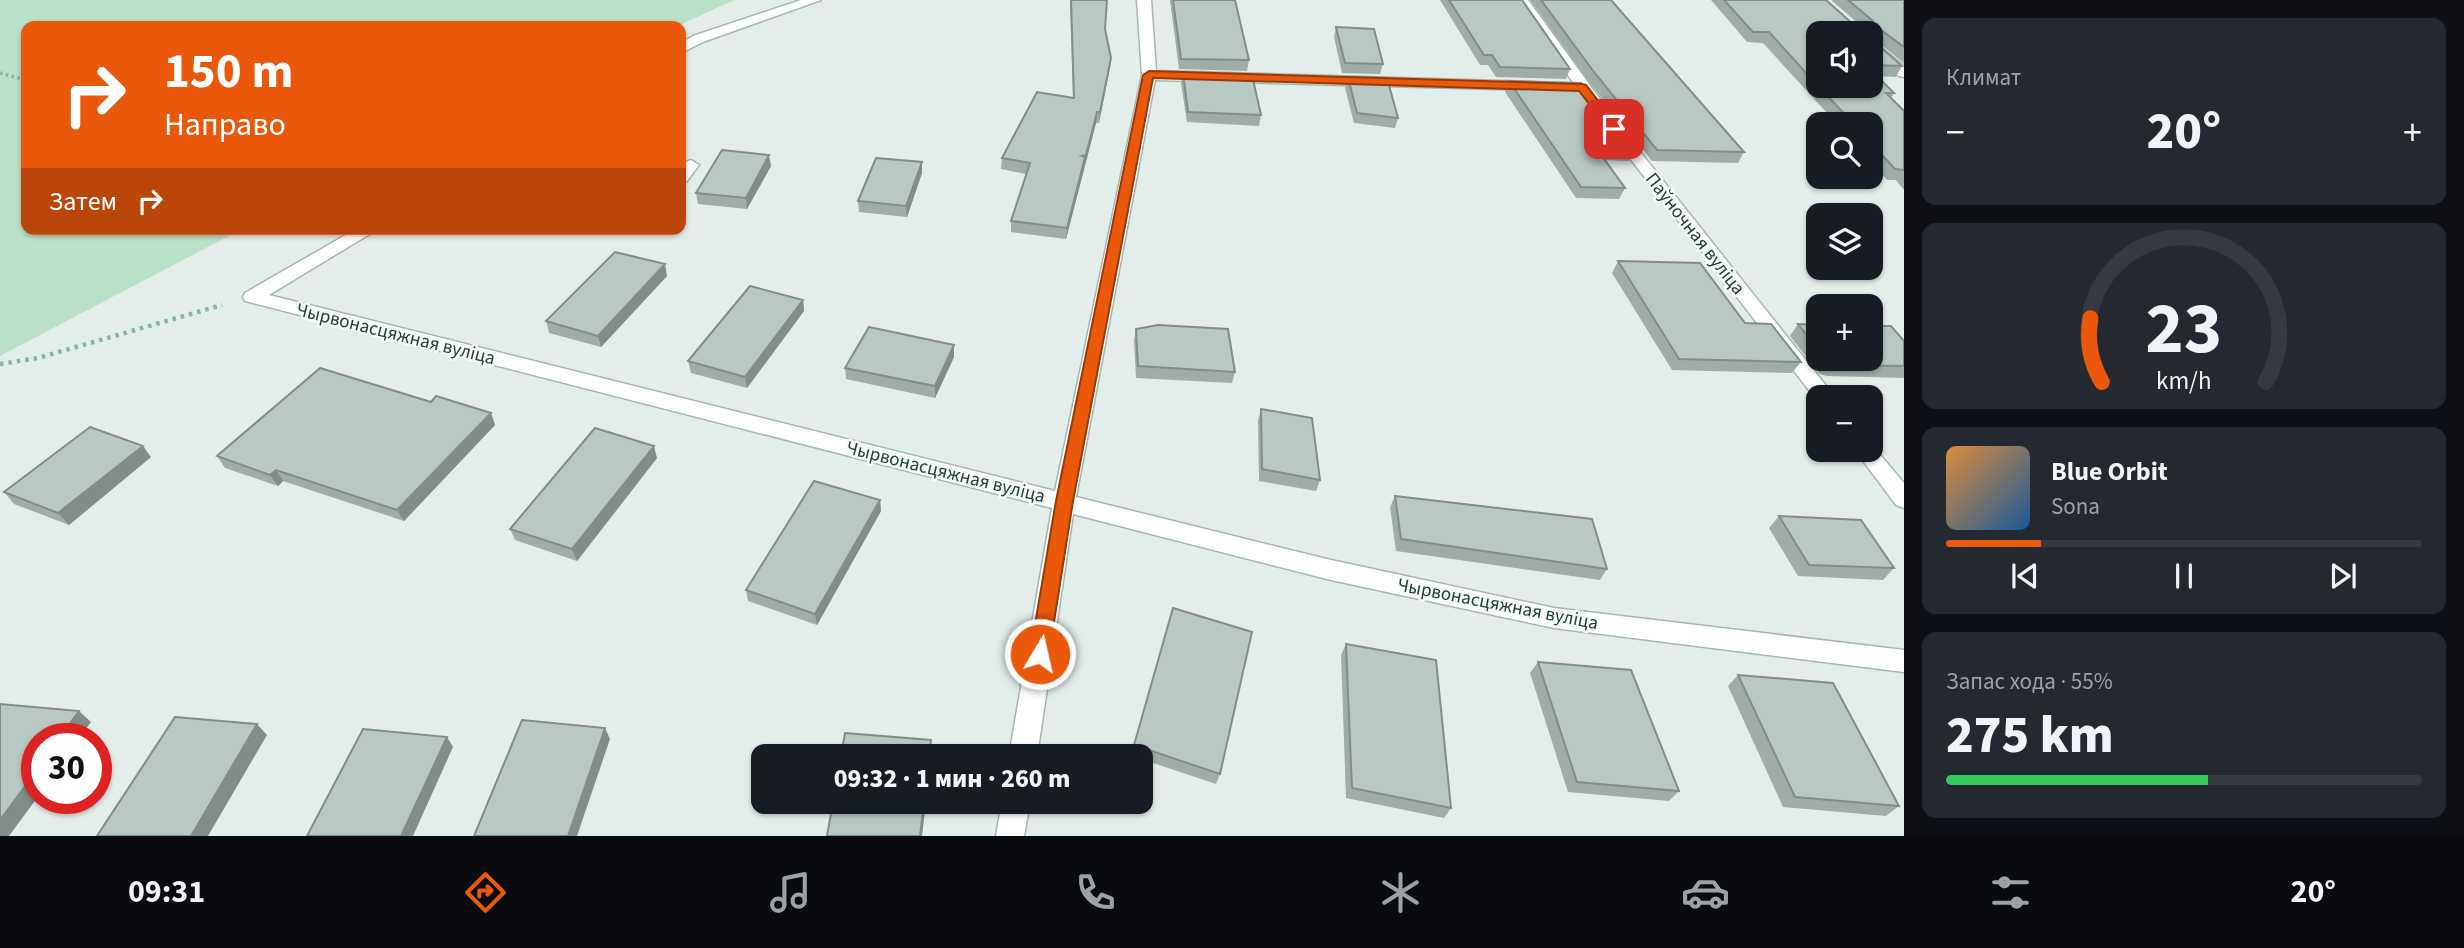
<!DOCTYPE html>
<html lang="ru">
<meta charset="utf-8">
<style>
body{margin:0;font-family:"Source Sans 3",sans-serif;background:#242831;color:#f1f3f6;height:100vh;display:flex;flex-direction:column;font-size:26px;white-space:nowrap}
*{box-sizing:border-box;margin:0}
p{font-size:23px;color:#9ea1a6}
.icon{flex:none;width:38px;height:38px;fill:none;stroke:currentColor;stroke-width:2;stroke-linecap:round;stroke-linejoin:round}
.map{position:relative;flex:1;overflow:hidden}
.sheet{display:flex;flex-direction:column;gap:18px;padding:18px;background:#0d0f14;width:560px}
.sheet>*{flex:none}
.hud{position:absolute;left:21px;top:21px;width:665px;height:214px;border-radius:14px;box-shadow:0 2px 5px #0004;background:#ea580c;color:#fff;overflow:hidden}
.buttons{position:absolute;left:1806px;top:21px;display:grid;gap:14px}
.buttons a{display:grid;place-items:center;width:77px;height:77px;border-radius:14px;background:#171b24;box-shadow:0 2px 5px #0004;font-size:35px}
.speed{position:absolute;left:21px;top:723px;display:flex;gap:14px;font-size:35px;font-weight:700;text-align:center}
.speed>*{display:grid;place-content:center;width:91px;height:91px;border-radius:50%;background:#171b24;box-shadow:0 2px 5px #0004;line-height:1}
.speed .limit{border:10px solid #d22;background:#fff;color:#111}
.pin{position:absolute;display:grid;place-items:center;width:60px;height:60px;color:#fff;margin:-30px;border-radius:14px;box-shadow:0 4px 10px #0006}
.me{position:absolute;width:77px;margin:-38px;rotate:9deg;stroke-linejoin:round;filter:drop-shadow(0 0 5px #0008)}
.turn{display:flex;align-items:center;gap:24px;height:147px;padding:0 28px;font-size:32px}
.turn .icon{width:91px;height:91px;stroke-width:2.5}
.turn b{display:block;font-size:49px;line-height:60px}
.then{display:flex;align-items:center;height:66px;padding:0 28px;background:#0003;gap:14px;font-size:26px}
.big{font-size:52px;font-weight:800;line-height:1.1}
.sheet .card{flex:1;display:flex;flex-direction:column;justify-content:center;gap:10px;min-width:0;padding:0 24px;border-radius:14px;background:#242831}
.sheet .dial{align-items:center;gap:0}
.dial svg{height:182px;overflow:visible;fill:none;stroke:#363941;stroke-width:7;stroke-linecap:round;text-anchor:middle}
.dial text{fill:#f1f3f6;stroke:none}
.song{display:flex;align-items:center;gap:21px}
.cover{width:84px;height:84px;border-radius:10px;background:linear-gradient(135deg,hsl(30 70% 55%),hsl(210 70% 35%))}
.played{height:7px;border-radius:4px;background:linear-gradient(90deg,#ea580c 20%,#363941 20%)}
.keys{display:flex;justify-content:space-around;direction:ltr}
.heat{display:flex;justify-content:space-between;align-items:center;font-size:38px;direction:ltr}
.charge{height:10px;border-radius:5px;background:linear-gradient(90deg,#34c759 55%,#363941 0)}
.trip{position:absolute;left:751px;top:744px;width:402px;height:70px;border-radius:14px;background:#171b24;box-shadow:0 2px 5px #0004;font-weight:800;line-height:70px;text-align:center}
.dock{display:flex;height:112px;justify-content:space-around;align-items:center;background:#090b0e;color:#9ea1a6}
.dock .icon{width:49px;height:49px}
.dock .current{color:#ea580c}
.dock b{font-size:32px;color:#f1f3f6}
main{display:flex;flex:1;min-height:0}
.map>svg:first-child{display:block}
.green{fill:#bae1c8}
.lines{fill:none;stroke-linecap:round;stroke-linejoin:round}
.minor-casing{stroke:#a5b7b2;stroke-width:3}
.path-far1{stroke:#81b5a8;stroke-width:3.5;stroke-dasharray:2.5 3.5;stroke-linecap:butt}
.path{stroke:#81b5a8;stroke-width:4.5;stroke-dasharray:3.5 5;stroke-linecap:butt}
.minor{fill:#fff;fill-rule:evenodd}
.wall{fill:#9eada8;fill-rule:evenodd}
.shaded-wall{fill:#818d88}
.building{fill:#b8c9c3;stroke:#818d88;stroke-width:2}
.route{fill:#ea580c;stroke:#983908;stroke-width:2}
.labels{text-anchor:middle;stroke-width:5;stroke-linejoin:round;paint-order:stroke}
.street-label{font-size:19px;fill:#21423b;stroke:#f4faf8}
</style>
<main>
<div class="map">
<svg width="1904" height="836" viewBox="0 0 1904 836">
<rect width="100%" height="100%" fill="#e3eeea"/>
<path class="green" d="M0,0H734L678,26H26V229H242L0,356Z"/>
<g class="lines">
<defs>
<path id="minor" d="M801,0H821L703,42L681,53V43L693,36Z
M1137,0H1151L1156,71L1535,82L1542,86L1535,90L1155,80L1076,497L1331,560L1554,608L1904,650V672L1554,628L1331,580L1073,514L1037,756H1009L1052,508L245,301L243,297L245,293L356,229H378L269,295L1055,491L1142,75Z
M1514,0H1528L1605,106L1602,109H1592Z
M1871,40L1904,66V77L1899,76L1871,51Z
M1617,127L1622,129L1835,397H1818V402L1612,135L1609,132L1612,129Z
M691,160L699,165L687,181L681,183C681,172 679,163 691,160Z
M1871,444L1904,483V508L1896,505L1855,450H1871Z
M1002,802H1030L1024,836H996Z"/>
</defs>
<use href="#minor" class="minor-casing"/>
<path class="path-far1" d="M0,73L26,80"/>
<path class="path" d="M0,364L38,358L222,305"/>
<use href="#minor" class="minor"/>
</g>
<path class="wall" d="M1070,0H1107L1105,29L1111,58L1099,123H1096L1066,239L1011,232V221L1026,174L1001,169L1002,158L1073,98Z
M1170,0H1235L1249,60L1247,71L1179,69Z
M1440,0H1522L1570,69L1566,79L1496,77L1488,65H1480Z
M1530,0H1611L1744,152L1738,163L1652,161L1589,82Z
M1711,0H1826L1854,25H1860L1831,0H1904V63L1876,41V43L1902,66L1896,77L1876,76L1894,93L1891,98L1904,111V190L1896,180H1887L1871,162V124H1837L1763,43L1747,42ZM1871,33V86H1818Z
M1336,27L1383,64L1380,74L1342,73L1334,37Z
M1183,73L1261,115L1259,126L1187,122L1181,83Z
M1348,77L1398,118L1395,128L1354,123L1345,88Z
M1509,81L1634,150L1629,161L1605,160L1625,188L1619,199L1576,198L1505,92Z
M771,166L747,209L698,204L696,193Z
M922,173L907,217L859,212L858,201Z
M1618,261L1801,362L1792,373L1672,370L1612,273Z
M667,276L601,347L549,333L546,321Z
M803,300L804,311L747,388L691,373L688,361Z
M1798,324L1818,325V359H1871L1904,341V378L1827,376L1820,374L1790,336Z
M1136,329L1235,372L1232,383L1136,378L1134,340Z
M954,345V357L935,398L846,379L845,368Z
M431,402L491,413L495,425L404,521L283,481L278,486L225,468L217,456Z
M1261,409L1320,480L1316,491L1259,481L1258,421Z
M151,457L69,525L14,504L4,492Z
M657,458L577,561L515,540L510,529Z
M1395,496L1607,569L1600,580L1396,551L1390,507Z
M880,500L881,511L817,625L748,601L746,590Z
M1779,516L1894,568L1883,580L1798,576L1769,528Z
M1346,644L1451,808L1444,818L1346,798L1341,655Z
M1538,662L1679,791L1669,801L1568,792L1530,673Z
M1738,675L1899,806L1886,816L1783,807L1728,686Z
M1134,745L1220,774L1216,784L1141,759V756L1131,755Z"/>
<path class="shaded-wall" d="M1111,58L1110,68L1099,123L1100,112Z
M1097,112L1096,123L1066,239L1067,228L1082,156Z
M769,155L771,166L747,209L746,198Z
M922,162V173L907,217L906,206Z
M665,264L667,276L601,347L598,336Z
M803,300L804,311L747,388L745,377Z
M954,345V357L935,398V386Z
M491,413L495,425L404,521L397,510Z
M143,446L151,457L69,525L58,513Z
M654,446L657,458L577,561L572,549Z
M276,470L283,481L278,486L270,475Z
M880,500L881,511L817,625L815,614Z
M79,711L91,722L79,738H59Z
M257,724L267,735L208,836H191Z
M605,728L610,739L577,836H568Z
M447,737L453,747L413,836H401Z
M37,770V798L9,836H0V820Z
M924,802H926L922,836H920Z"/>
<path class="building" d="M1071,0H1107L1105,29L1111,58L1100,112H1097L1086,155L1082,156L1085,157L1067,228L1011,221L1030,163L1002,158L1037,92L1074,98Z
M1173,0H1235L1249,60L1181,59Z
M1449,0H1522L1570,69L1500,67L1492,55H1484Z
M1541,0H1611L1744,152L1657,150L1594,72Z
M1724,0H1826L1854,25H1873V21L1848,0H1904V47L1877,27L1875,30L1876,43L1902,66L1871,65V33H1818V86L1769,32H1753Z
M1336,27L1374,29L1383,64L1345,63Z
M1871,70L1894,93H1886L1904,111V170L1895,169L1871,143V124H1854L1818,86H1871Z
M1183,73L1252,75L1261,115L1188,112Z
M1348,77L1387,78L1398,118L1357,113Z
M1509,81L1581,83L1634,150L1597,149L1625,188L1581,187Z
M722,150L769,155L746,198L696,193Z
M876,158L922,162L906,206L858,201Z
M615,252L665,264L598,336L546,321Z
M1618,261L1700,263L1745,323L1771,324L1801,362L1679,359Z
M750,286L803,300L745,377L688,361Z
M1798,324L1818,325V349Z
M1158,325L1228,329L1235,372L1138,366L1136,329Z
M1871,326H1891L1904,341V366L1835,365L1829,362L1826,359H1871Z
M869,327L954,345L935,386L845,368Z
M320,368L431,402L436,396L491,413L397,510L276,470L270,475L217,456Z
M1261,409L1312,418L1320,480L1262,469Z
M90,427L143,446L58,513L4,492Z
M595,428L654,446L572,549L510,529Z
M814,481L880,500L815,614L746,590Z
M1395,496L1592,519L1607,569L1401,539Z
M1779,516L1861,520L1894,568L1809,565Z
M1173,608L1252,632L1220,774L1134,745Z
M1346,644L1436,660L1451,808L1352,788Z
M1538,662L1631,670L1679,791L1577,782Z
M1738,675L1833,683L1899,806L1795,797Z
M0,704L79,711L59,738H37V770L0,820Z
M175,717L257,724L191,836H97Z
M522,720L605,728L568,836H474Z
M363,729L447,737L401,836H307Z
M845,733L931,740L929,756H841Z
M833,802H924L920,836H827Z"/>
<path class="route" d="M1149,71L1582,84L1586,85L1620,129L1610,131L1579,91L1153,78L1073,501L1049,654L1046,660L1040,662L1033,660L1030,654L1056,501L1143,75Z"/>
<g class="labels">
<g class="street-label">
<text transform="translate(1696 233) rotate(52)" y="7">Паўночная вуліца</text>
<text transform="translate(396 333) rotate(14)" y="7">Чырвонасцяжная вуліца</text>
<text transform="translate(946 471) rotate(14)" y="7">Чырвонасцяжная вуліца</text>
<text transform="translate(1498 603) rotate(11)" y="7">Чырвонасцяжная вуліца</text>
</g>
</g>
</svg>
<div class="buttons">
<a><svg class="icon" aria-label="sound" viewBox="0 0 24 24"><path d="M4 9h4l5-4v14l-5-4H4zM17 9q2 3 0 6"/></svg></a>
<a><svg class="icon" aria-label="search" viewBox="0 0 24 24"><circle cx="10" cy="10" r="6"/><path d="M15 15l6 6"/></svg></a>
<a><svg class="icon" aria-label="layers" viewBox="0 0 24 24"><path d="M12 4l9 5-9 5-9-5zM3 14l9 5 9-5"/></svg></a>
<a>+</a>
<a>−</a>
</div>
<div class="speed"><div class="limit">30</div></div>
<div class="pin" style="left:1614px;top:129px;background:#d93025"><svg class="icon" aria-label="arrive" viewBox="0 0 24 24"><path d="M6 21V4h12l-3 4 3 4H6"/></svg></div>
<svg class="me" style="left:1040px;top:654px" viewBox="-20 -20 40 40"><circle r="17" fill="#ea580c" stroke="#fff" stroke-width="3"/><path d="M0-11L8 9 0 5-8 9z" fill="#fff"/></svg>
<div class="trip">09:32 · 1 мин · 260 m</div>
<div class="hud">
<div class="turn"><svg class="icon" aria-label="right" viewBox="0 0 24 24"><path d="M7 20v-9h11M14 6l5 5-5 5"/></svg><div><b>150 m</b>Направо</div></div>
<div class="then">Затем<svg class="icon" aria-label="right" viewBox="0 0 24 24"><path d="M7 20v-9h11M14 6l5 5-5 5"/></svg></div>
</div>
</div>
<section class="sheet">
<div class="card"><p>Климат</p>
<div class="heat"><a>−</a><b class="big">20°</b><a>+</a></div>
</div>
<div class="card dial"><svg viewBox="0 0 100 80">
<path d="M14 69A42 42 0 1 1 86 69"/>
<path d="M14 69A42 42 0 0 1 9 41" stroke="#ea580c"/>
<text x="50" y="56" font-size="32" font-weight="700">23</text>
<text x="50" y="72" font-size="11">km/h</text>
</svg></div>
<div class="card">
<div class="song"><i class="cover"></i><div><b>Blue Orbit</b><p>Sona</p></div></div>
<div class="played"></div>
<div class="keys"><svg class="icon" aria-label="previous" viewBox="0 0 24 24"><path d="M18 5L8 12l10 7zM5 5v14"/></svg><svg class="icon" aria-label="pause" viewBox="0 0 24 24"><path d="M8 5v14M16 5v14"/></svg><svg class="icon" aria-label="next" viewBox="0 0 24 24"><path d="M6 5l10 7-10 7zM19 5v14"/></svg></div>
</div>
<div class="card"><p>Запас хода · 55%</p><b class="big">275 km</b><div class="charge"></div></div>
</section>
</main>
<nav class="dock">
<b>09:31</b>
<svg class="icon current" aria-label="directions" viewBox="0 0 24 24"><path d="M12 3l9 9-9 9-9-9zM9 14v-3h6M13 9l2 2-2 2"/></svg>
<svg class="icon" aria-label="music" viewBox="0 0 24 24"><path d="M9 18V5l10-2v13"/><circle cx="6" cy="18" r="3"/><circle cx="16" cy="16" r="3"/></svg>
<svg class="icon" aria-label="phone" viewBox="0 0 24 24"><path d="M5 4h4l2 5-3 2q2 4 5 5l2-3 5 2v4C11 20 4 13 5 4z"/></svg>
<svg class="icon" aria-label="climate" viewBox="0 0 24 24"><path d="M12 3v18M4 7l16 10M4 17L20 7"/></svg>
<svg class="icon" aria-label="car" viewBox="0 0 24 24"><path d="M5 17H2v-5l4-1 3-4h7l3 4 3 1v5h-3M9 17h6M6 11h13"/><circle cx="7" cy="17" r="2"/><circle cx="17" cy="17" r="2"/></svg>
<svg class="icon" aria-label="filters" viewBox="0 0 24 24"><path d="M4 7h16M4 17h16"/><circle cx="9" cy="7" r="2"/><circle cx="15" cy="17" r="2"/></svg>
<b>20°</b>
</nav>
